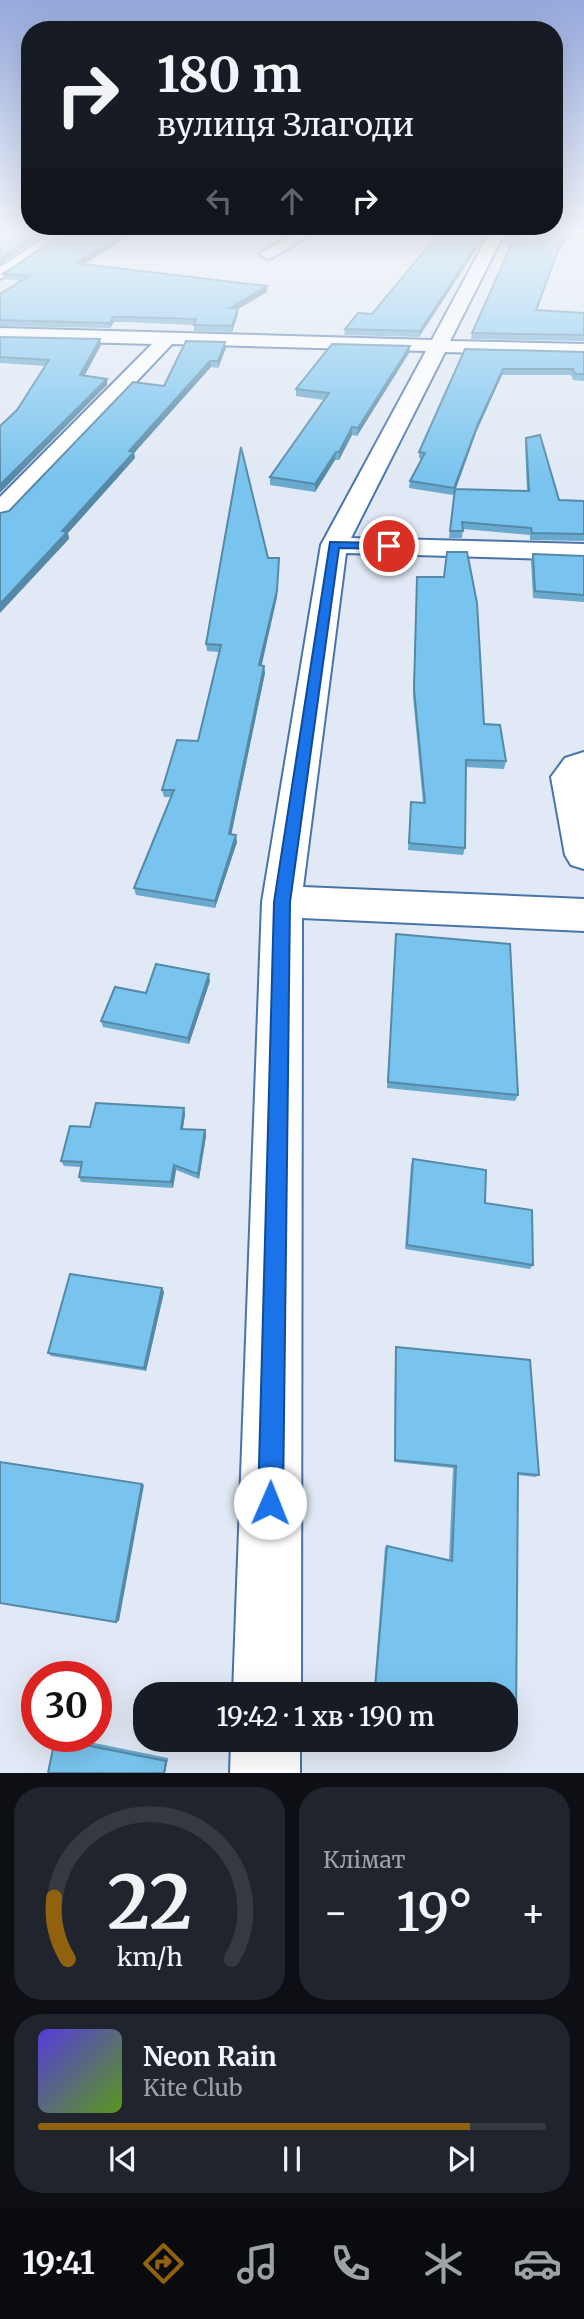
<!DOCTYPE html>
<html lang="uk">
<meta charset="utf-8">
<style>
body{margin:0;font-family:Merriweather,serif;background:#20242c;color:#f1f3f6;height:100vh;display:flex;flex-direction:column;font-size:26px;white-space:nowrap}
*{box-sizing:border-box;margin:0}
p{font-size:23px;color:#9ea1a6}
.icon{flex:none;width:38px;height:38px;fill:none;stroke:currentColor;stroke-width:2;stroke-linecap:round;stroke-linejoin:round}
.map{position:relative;height:1773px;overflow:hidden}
.side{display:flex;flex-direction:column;gap:14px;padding:14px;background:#0d0f14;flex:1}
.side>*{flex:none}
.top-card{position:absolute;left:21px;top:21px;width:542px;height:214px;border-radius:28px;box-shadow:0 7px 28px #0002;background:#171b24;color:#f1f3f6;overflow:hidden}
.speed{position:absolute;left:21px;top:1661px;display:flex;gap:14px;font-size:35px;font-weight:700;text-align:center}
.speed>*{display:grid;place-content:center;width:91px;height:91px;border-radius:50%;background:#171b24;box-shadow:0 7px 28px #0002;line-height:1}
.speed .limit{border:10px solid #d22;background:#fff;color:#111}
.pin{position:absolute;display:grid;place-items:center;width:60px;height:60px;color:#fff;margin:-30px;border:4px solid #fff;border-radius:50%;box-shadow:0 2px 7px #0007}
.me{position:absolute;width:77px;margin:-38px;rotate:1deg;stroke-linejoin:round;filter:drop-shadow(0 0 5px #0008)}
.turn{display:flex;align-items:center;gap:24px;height:147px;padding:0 21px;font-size:32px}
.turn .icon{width:91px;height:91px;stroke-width:2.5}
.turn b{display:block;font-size:49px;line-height:60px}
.lanes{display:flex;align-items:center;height:66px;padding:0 21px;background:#0003;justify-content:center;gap:35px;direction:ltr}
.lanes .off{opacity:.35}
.big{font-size:52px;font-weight:600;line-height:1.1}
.side .tile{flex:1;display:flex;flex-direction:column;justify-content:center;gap:10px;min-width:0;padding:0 24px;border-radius:28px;background:#20242c}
.side .dial{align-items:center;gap:0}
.dial svg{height:182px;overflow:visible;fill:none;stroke:#363941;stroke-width:7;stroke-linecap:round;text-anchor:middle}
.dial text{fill:#f1f3f6;stroke:none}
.song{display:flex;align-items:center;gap:21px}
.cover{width:84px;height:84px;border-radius:10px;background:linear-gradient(135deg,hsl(250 70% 55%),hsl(90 70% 35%))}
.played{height:7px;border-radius:4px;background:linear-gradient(90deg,#91620e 85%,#363941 85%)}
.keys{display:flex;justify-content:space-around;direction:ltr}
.heat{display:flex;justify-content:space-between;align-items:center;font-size:38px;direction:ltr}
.side .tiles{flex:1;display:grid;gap:14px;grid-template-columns:1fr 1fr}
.tile:last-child{grid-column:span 2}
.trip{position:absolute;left:133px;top:1682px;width:385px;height:70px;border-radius:28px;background:#171b24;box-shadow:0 7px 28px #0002;font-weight:600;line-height:70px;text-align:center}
.dock{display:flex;height:112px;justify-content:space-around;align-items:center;background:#090b0e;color:#9ea1a6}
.dock .icon{width:49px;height:49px}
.dock .active{color:#91620e}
.dock b{font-size:32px;color:#f1f3f6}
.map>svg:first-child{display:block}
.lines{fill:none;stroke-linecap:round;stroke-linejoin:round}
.street-casing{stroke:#4974a9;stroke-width:4}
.street{fill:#fff;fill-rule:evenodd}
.wall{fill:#68a9cd}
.shaded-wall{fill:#5589a7}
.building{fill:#79c4ee;stroke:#5589a7;stroke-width:2}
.route{fill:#1a73e8;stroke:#114b97;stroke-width:2}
</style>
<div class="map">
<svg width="584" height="1773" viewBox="0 0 584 1773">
<rect width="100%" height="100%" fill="#e0e9f5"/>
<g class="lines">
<defs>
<path id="street" d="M57,230H75L0,279V267Z
M300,230H319L273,257L267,259L259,254Z
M491,230H506L450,341L584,344V356L445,352L351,538L584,544V560L346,553L303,887L584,899V931L302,918L301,1694H233L262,902L321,545L426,351L172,344L9,516L0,518V497L152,344L0,340V328L432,340Z
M584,752V869L571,865L565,855L551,777L565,758Z
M231,1740H300V1773H230Z"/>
</defs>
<use href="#street" class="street-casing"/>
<use href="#street" class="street"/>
</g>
<path class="wall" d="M69,230H138L84,264L267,292L238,309V314L232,332L194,331V325L125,322H114L110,328L0,326V294L21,281L4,279L3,274Z
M442,230H489L419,337L344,335L345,329L372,314Z
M503,239L557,253L537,310L584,313V341L471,339L472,333L510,248L502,244Z
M0,337L100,339L101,345L84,376L107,379V385L17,410L45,366L0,363Z
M410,346L409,353L357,436L352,435L339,460H335L315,492L270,485V477L324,400L296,396V389Z
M226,348L218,368L211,367L134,453L135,458L68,533L69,539L9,511L164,386Z
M465,349L584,352V381L573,380L571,375H502L477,430L456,489L527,491L525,444L526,438L559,500L584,501V541L530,540V535L463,529L462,538H449L455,491L453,495L409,488L410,481L421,459L419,458V452Z
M533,554L584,556V602L533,598L531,561Z
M268,558H279L277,597L261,665L265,673L231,834L237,842L215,908L136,895L134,888L172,797H164L162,790L198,741L219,652L207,651L206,644Z
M417,577L484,724L506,761L504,769L466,767L465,848L463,855L408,850L411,802L423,803L413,696Z
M396,934L518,1095L515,1101L387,1088Z
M210,981L189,1044L103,1027L101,1021Z
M184,1108L185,1114L183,1129L205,1130L206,1136L199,1179L176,1170L173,1188L81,1182L79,1177L81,1167L64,1166L61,1161L90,1127Z
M413,1159L485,1203L533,1265L530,1269L405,1249L411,1165Z
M162,1288L164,1292L146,1371L51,1356L48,1353Z
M396,1347L539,1475L535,1477L518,1475L375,1689L374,1688L385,1547L387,1546L449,1560L453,1468L394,1462L395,1351Z
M60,1736L168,1758L165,1773L55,1739Z"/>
<path class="shaded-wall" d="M42,230H51L0,264V258Z
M129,230H138L76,269L75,263Z
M486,230H489L419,337L420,331Z
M572,230H575L557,253L535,316L536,310L559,248Z
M267,286V292L238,309V314L232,332L230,308Z
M113,317L114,322L110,328V323Z
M100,339L101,345L81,382L80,375Z
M225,342L226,348L218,368V361Z
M410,346L409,353L357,436L358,428Z
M210,361L211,367L134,453L135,458L68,533L69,539L0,613V604L129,451Z
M503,369L502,375L477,430L453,495L454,488L478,424Z
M107,379V385L0,493V485Z
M352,427V435L339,460V452Z
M336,452L335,460L315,492V484Z
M279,558L277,597L260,673L259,665Z
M264,666L265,673L230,841L229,834Z
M236,835L237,842L215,908V901Z
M209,974L210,981L189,1044L188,1038Z
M184,1108L185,1114L182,1134L181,1129Z
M205,1130L206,1136L199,1179L198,1174Z
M174,1165L176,1170L173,1188L171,1182Z
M162,1288L164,1292L146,1371L144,1368Z
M142,1484L144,1485L119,1621L116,1622Z
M168,1758L165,1773H164L166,1761Z"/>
<path class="building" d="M0,230H42L0,258Z
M69,230H129L75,263L267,286L230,308H238L232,326L194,325L196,319L124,317H113L110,323L0,320V294L29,276L3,274Z
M442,230H486L420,331L345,329L358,313L372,314Z
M506,230H572L559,248L536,310L584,313V335L472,333L512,243L503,239Z
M0,337L100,339L80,375L107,379L0,485V426L17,410L49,360L0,357Z
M186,341L225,342L218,361H210L129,451L134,452L62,531L67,532L0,604V513L9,511L133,382L164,386Z
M332,344L410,346L358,428L352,427L339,452H336L315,484L270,477L329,393L296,389Z
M465,349L584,352V374H575L573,369H503L478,424L454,488L410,481L425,453L419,452Z
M540,435L559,500L584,501V534L532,533L531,528L462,522L463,531H450L455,489L529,491L526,438Z
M241,447L268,558H279L277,590L259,665L264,666L229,834L236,835L215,901L134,888L174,790H162L177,740L198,741L221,645L206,644Z
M447,552H467L477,603L484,724L500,725L506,761L466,760L465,848L409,843L411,802L425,803L414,689L417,577H444Z
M533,554L584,556V595L535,591Z
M396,934L510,944L518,1095L388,1082Z
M156,964L209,974L188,1038L101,1021L115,987L146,993Z
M96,1103L184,1108L181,1129L205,1130L198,1174L174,1165L171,1182L79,1177L82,1162L61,1161L70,1126L90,1127Z
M413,1159L486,1170L485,1203L532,1210L533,1265L407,1245Z
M70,1274L162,1288L144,1368L48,1353Z
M396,1347L530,1360L539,1475L518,1473L516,1722L506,1720V1694H395L375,1689L387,1546L452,1561L456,1466L395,1460Z
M0,1462L142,1484L116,1622L0,1603Z
M55,1739L166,1761L164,1773H48Z"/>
<linearGradient id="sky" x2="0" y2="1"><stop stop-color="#95a8dc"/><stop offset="0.48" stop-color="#f1f5fa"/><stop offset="1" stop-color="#f1f5fa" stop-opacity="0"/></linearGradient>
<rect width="584" height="479" fill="url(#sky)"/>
<path class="route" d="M330,542L389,543L395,546L389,549L339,548L290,902L283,1503L279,1512L270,1515L261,1512L258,1503L274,902Z"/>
</svg>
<div class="speed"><div class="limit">30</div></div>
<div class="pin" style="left:389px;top:546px;background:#d93025"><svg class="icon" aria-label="arrive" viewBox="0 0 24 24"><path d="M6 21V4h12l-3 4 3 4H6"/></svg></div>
<svg class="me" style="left:270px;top:1503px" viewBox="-20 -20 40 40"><circle r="19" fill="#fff"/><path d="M0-13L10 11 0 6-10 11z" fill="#1a73e8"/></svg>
<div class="trip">19:42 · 1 хв · 190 m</div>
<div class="top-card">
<div class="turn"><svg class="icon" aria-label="right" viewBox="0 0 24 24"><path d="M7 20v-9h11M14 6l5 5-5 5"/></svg><div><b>180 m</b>вулиця Злагоди</div></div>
<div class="lanes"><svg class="icon off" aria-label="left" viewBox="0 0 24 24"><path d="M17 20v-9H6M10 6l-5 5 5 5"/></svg><svg class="icon off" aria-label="ahead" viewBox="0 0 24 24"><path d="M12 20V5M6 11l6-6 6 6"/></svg><svg class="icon" aria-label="right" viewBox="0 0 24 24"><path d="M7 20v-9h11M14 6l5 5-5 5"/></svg></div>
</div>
</div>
<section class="side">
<div class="tiles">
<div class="tile dial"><svg viewBox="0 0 100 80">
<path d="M14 69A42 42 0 1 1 86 69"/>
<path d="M14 69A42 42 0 0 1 8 42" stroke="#91620e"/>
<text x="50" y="56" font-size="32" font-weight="700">22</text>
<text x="50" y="72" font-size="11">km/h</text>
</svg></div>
<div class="tile"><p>Клімат</p>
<div class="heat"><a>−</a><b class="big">19°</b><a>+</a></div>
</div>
<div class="tile">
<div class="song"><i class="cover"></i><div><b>Neon Rain</b><p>Kite Club</p></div></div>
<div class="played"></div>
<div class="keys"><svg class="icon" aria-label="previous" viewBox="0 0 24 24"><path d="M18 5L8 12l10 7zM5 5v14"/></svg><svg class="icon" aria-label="pause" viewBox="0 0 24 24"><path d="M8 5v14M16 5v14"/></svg><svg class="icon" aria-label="next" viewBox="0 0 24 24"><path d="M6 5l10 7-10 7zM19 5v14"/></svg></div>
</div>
</div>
</section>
<nav class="dock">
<b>19:41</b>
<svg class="icon active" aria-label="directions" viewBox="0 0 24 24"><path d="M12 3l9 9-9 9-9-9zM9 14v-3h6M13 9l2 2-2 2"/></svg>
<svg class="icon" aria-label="music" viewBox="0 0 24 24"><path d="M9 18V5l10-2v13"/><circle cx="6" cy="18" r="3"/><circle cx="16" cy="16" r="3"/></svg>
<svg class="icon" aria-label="phone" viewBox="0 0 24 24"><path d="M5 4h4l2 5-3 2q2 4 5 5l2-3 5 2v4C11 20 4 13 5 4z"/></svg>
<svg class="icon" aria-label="climate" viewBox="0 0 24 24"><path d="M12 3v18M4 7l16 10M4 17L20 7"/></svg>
<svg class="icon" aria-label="car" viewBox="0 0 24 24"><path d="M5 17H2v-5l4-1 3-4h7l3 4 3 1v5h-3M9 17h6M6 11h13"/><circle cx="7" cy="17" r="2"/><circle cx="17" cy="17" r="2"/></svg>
</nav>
